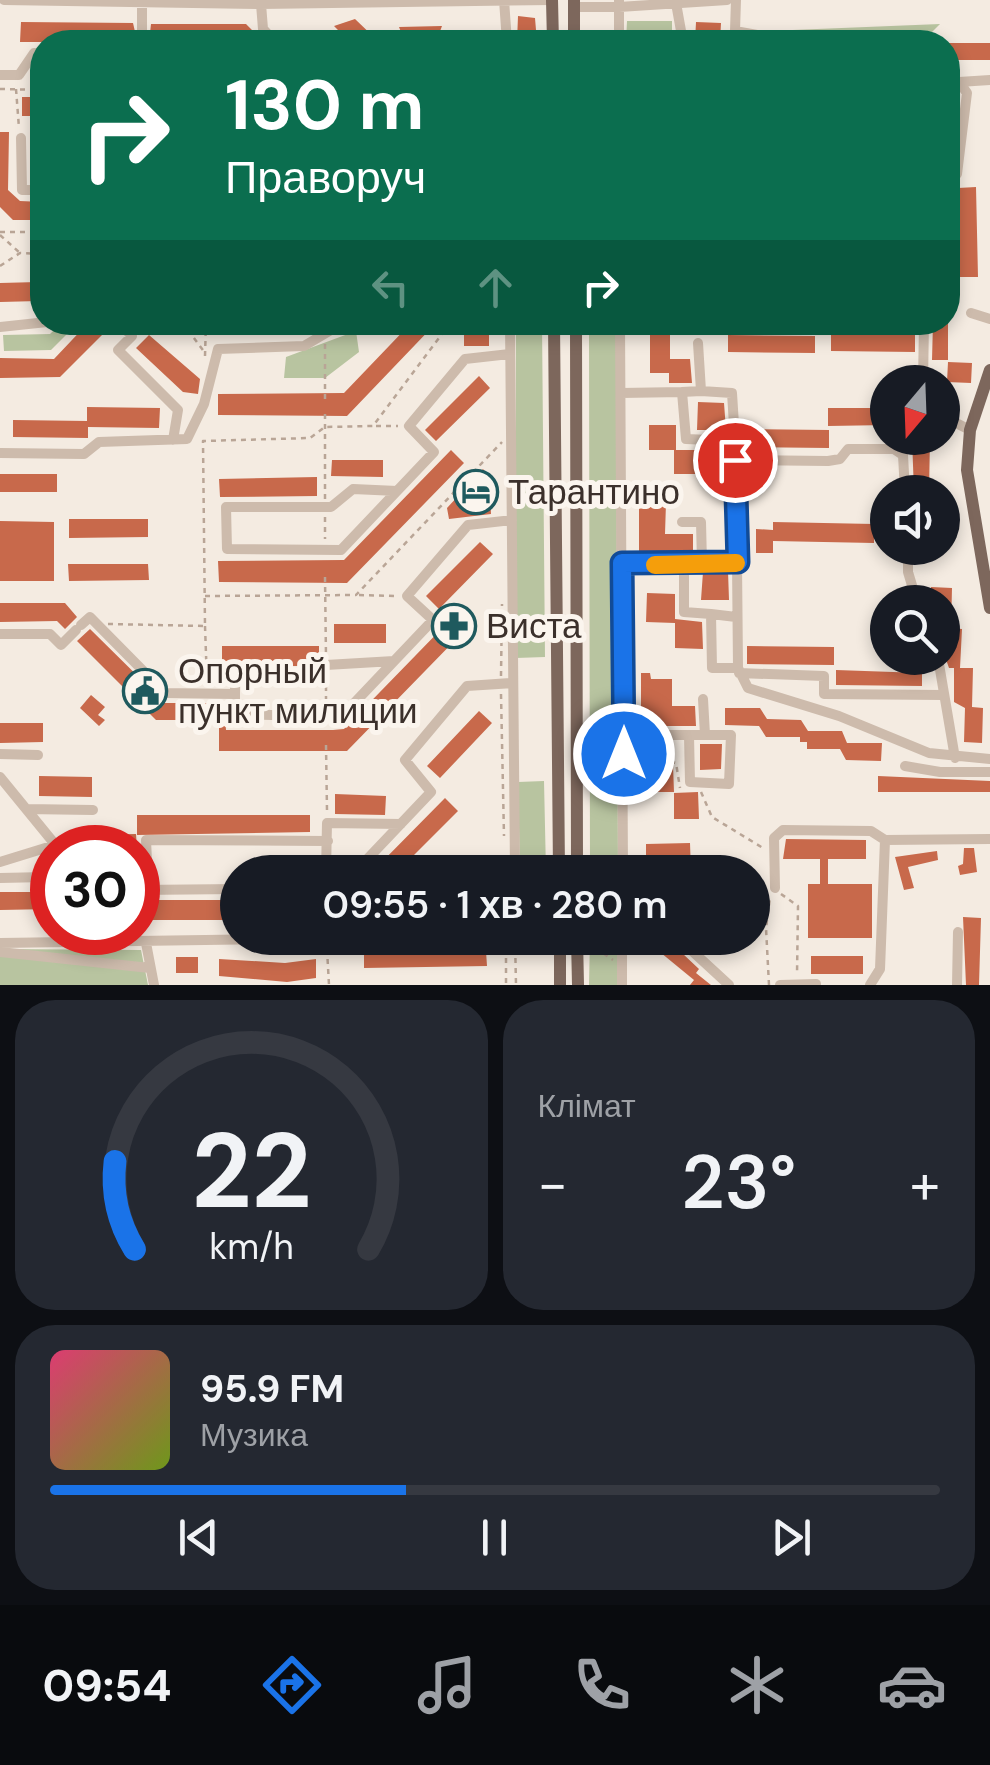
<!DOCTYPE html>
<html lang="uk">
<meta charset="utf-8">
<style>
body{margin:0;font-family:"DM Sans",sans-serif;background:#242831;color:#f1f3f6;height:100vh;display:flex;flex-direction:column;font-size:38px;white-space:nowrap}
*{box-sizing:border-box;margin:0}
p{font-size:32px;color:#9ea1a6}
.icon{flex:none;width:55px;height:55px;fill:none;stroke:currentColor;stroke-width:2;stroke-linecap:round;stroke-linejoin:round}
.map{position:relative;height:985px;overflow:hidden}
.side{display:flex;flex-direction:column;gap:15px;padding:15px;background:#0d0f14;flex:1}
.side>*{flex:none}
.guide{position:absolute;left:30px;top:30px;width:930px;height:305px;border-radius:40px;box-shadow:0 5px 15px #0003;background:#0b6e4f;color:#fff;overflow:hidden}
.needle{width:65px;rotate:199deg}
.buttons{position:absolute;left:870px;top:365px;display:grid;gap:20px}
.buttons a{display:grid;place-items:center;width:90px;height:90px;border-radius:50%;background:#171b24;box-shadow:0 5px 15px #0003;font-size:50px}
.speed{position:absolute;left:30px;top:825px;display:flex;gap:20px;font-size:50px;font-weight:700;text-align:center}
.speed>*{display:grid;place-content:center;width:130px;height:130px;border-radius:50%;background:#171b24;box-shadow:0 5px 15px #0003;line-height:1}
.speed .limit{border:15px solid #d22;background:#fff;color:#111}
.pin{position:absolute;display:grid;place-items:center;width:85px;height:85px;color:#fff;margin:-42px;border:5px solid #fff;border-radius:50%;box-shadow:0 2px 10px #0007}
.me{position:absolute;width:110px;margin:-55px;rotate:0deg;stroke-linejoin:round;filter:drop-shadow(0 0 8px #0008)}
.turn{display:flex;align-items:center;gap:35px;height:210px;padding:0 30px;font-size:45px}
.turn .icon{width:130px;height:130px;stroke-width:2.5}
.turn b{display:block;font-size:70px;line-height:85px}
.lanes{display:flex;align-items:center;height:95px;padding:0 30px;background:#0003;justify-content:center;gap:50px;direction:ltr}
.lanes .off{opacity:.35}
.big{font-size:75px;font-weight:600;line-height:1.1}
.side .card{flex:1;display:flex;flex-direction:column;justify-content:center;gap:15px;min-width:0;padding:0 35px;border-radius:40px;background:#242831}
.side .dial{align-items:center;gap:0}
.dial svg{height:260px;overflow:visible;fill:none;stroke:#363941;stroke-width:7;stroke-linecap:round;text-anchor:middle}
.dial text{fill:#f1f3f6;stroke:none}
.song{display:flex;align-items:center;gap:30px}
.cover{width:120px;height:120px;border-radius:15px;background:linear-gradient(135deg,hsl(340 70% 55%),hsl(80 70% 35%))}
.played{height:10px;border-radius:5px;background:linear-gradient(90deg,#1a73e8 40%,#363941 40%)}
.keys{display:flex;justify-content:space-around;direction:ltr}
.heat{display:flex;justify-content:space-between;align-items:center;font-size:55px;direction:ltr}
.side .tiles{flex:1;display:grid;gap:15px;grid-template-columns:1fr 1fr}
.card:last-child{grid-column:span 2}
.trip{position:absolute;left:220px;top:855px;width:550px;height:100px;border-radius:50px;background:#171b24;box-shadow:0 5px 15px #0003;font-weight:600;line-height:100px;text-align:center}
.menu{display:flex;height:160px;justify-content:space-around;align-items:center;background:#090b0e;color:#9ea1a6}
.menu .icon{width:70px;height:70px}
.menu .current{color:#1a73e8}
.menu b{font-size:45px;color:#f1f3f6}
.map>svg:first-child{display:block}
.green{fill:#b8c4a0}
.building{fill:#c8694b}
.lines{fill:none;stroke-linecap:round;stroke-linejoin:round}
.path{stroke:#b9a596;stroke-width:2.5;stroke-dasharray:5 5;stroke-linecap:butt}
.minor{stroke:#cdbbac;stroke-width:10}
.major{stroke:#7d675c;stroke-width:12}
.route-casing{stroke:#114b97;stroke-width:25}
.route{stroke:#1a73e8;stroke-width:18}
.slow{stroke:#f59e0b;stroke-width:18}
.labels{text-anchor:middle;stroke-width:10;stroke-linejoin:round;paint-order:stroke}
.poi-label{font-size:35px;fill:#3b302b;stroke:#fbf5ee;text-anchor:start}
</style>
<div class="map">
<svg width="990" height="985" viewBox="0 0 990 985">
<rect width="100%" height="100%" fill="#f4ebe1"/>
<path class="green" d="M627,21H672V42H626Z
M940,24L922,42H768V31Z
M61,323H78L51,350L4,351L3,335L50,334Z
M516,323H542L545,657L516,658Z
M589,323H616L618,872H590Z
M356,331L359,352L325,378H284L286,357Z
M544,781L546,872H520L518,782Z
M590,938H618V985H589Z
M0,949L141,950L148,985H0Z"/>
<path class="building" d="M518,16L535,18L537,42H517Z
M355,19L379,42H332L341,33L334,26Z
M21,22L133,23L136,36L135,42H20Z
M696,22L721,23L720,42H695Z
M151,24H246L264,42H149Z
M442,26L436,42H405L399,27Z
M948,43H990V60H948Z
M22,97H42V116H22Z
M0,132H9L8,190L20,201L42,202V220H13L0,207Z
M976,187L978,277H960L958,188Z
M38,282L39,301L0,302V283Z
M89,322H102L108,329L60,377L0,378V358L54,359Z
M217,322H315V329L217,330Z
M412,322H437L347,416L218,415V394L344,393Z
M464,322H489V346H464Z
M933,322H948V360H932Z
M650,330H670V359H690L692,383H669V373H650Z
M831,334L915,335V352L831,351Z
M149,335L200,379L198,394L183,392L136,348Z
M728,335L815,336V353L728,352Z
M948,362L972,363L971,383L947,382Z
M479,376L490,388L436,441L425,430Z
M698,402L724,403L726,430H697Z
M87,407L160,408L159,428L88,427V438L13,437V420L87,421Z
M828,408H888V425L828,426Z
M649,425H676V450H701V474H674V450H649Z
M743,429L829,430V448L744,447Z
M912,438H930L929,492H914Z
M451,450L464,463L347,583L219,582L218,561L344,560Z
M332,460H383V477L331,476Z
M483,469L489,476L491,514L449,519L447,508Z
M0,474H57V492H0Z
M317,477V496L220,497L219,479Z
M639,503H666L665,534H693V554H639Z
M69,519H148V537L69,538Z
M0,521L54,522V581H0Z
M773,522L874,524V543L773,541V553H756V529L773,530Z
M480,542L493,554L439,609L426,596Z
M68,564H148L149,580L69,581Z
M713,571H728L729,600H701L703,572Z
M931,587L952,588L951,628L962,629L960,668H973L972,707L983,708L982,743L964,742L965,708L954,702V668H949L943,651L942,602H930Z
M647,593L675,594V623L646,622Z
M0,603H65L77,617L65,629L57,621L0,622Z
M451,619L464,631L347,751H219V720H156L77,641L90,629L165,703H224L226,730H333L344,729Z
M675,619L702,622L703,649L675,648Z
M334,624H386V643H334Z
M222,646H319V660L316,666H222Z
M747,646L834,647V665L747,664Z
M836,670L922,673V686L836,685Z
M641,673H650L651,679H672V706H695L696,726H641Z
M91,695L105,707L98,715L105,720L99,726L80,708Z
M725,708H760L767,719L801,720L808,731H842L847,743H882L881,761L846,760L840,749H807V742H800V737H766L759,726L725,725Z
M479,711L492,723L440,778L427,766Z
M0,723H43V742L0,743Z
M700,744H722L721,769L700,770Z
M648,765H673L674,792H649Z
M39,776L92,777V797L39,796Z
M878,776L990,781V792H878Z
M698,792L699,819H674V793Z
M335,794L386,796L385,815L335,814Z
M445,798L458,811L397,872H372Z
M137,815H310V832L137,835Z
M136,834L137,848H83L82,835Z
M786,839L866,840V859H828V884H872V938H808V884H820V859H783Z
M690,843L691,872H646V844Z
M964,848H974L977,872L960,875L958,866L963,864Z
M937,851L938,860L908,867L914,888L904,890L895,857Z
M0,892H52V909L0,910Z
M138,900H238V920H138Z
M963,917L981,918L979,985H966Z
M666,938L699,969L696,973L711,985H690L694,980L655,948Z
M486,951L487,966L364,968V952Z
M811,956H863V974H811Z
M176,957H198V973H176Z
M219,959L285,963L316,959V978L287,982L219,976Z"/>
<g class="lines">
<path class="path" d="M0,89L42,90
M16,89L19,128
M0,232H42
M0,235L20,253
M0,266L20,253L42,254
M182,322L205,353
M205,356L206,322
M325,399V344
M376,426H398
M325,499V410
M325,517V539
M325,577L326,658
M359,595L396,596
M205,596L356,595L502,442
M108,624L205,626L203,441L310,438L325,427L373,426L451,322
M205,626L207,682
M501,676L502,604
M326,686V708
M501,694L504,836
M589,733L614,753
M326,745L327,811
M631,754L676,763L680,788
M701,792L712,817L763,848
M781,894L798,906L797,975
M752,917H766
M506,938V985
M515,938L516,985
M587,942L613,960
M327,949L329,985
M769,985L766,928L770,897"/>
<path class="minor" d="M4,0L261,4L552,0
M504,0L507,42
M619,0V7L727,0
M736,0L735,31L757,35V42
M142,1V30
M676,3L683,42
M261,4L263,29L275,42
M574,7H619V42
M0,75H19L34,53L42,54
M948,82H959L967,93L957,174L948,184
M959,82L990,80
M21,138L22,190H42
M971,313L990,319
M118,322L132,336L118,350L178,410L173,440
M510,322L515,872
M620,322L623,872
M737,322L748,327L924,323L923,382
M0,327L47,322
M701,391L732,393L735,441
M682,392L701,391L698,343
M621,393L682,392L686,439L735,441L737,562
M942,416L970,430
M953,422L954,401
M0,453L84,454L99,442L187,439L204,404L218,349L304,346L331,330L364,322
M735,460L828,461L840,459L848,449H894L903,455L905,492
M397,491L353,489L331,507H226L227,549L341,550L434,452L409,426L465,359L510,354
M682,522H701L702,563
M908,548V572L917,602
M622,563L737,562L738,668L748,688L839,716L929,753L990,759
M684,566V612L711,614
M736,617L711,614L712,668H738
M81,625L90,617L165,693L235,694
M0,634H50L61,645L76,630
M938,658L955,758
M394,661L326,665L321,677L235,678V714L341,717L433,620L407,596L468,525L512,520
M739,673L824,676V694L943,695
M703,699L705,735
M624,735C659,735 695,735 731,735L729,784L690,782L689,735
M0,754L38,755
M905,766L940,772H990
M0,777L58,848
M26,809L93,810
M138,861H147L146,840L328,841
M0,862L55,845
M326,872L327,823L401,824
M355,872L431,792L405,760L467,686L512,683
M0,878L46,877
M775,888L774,838L783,830L871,831L885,840L990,839
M138,890L238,889
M678,938L729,985
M0,943L350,938
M146,943L154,985
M0,952L150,968
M622,985V938
M780,985L816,984
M870,985L880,969L885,840
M957,985L958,932"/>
<path class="major" d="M552,0L553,42
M574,0V42
M554,322L559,872
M576,322L577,872
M990,370L970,430L967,470L990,608
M560,938V985
M577,938L578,985"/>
</g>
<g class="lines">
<defs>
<path id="route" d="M624,754L622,563L738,562L735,460"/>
</defs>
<use href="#route" class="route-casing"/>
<use href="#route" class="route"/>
<path class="slow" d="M655,565L736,563"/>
</g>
<defs>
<symbol id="hotel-ring" viewBox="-11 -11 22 22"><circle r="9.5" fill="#fbf5ee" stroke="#1f5a5e" stroke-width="1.5"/><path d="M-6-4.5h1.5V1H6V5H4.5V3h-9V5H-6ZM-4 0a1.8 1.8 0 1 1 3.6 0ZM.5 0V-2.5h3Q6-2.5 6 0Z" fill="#1f5a5e"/></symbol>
<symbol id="pharmacy-ring" viewBox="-11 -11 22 22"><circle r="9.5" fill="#fbf5ee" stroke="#1f5a5e" stroke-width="1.5"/><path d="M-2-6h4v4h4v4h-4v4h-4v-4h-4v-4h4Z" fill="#1f5a5e"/></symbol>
<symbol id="civic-ring" viewBox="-11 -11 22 22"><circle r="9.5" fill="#fbf5ee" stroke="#1f5a5e" stroke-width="1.5"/><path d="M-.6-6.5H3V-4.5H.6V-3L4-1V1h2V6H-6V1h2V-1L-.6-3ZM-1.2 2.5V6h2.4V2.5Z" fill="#1f5a5e"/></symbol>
</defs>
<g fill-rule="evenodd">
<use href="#hotel-ring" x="451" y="467" width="50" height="50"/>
<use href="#pharmacy-ring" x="429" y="601" width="50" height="50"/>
<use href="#civic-ring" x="120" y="666" width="50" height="50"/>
</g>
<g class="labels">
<g class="poi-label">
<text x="508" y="504">Тарантино</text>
<text x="486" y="638">Виста</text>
<text x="178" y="683">Опорный<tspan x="178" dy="40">пункт милиции</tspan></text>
</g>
</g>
</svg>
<div class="buttons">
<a><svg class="needle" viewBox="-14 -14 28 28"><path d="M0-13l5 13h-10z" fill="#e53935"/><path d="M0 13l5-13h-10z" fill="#9ea1a6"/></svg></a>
<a><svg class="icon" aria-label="sound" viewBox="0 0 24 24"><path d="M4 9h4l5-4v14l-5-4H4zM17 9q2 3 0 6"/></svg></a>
<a><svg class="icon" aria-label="search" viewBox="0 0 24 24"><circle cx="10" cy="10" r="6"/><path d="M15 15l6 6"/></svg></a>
</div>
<div class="speed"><div class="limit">30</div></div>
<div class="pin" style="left:735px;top:460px;background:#d93025"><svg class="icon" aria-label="arrive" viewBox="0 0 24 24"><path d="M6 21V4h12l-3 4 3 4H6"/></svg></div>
<svg class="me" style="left:624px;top:754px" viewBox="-20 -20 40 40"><circle r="17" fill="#1a73e8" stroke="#fff" stroke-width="3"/><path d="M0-11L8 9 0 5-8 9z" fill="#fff"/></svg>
<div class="trip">09:55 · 1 хв · 280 m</div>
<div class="guide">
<div class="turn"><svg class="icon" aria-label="right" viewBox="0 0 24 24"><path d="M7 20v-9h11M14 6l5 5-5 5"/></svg><div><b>130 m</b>Праворуч</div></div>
<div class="lanes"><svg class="icon off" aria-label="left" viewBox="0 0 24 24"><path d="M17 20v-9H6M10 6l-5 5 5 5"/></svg><svg class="icon off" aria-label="ahead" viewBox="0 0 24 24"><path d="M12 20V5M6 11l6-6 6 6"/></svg><svg class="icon" aria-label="right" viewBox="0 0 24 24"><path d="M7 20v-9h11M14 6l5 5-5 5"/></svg></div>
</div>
</div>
<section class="side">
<div class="tiles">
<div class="card dial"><svg viewBox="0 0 100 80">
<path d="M14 69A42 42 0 1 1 86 69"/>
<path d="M14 69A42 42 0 0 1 8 42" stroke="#1a73e8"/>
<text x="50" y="56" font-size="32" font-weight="700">22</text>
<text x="50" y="72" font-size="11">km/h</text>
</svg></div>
<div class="card"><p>Клімат</p>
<div class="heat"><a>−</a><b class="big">23°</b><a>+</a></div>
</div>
<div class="card">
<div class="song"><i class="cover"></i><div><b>95.9 FM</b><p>Музика</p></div></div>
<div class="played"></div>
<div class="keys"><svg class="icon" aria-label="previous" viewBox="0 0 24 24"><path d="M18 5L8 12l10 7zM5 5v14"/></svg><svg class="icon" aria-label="pause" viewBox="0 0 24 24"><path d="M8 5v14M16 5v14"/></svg><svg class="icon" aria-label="next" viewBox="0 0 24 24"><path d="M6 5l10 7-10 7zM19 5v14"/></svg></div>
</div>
</div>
</section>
<nav class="menu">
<b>09:54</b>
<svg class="icon current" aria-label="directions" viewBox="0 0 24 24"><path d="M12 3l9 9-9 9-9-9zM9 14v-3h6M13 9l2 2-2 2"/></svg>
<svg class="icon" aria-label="music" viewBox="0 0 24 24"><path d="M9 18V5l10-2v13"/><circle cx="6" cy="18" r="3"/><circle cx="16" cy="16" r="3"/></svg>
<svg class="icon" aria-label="phone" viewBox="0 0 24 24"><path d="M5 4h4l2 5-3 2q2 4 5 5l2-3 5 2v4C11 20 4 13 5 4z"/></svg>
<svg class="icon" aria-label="climate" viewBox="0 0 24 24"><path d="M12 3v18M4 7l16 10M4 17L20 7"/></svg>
<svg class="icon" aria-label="car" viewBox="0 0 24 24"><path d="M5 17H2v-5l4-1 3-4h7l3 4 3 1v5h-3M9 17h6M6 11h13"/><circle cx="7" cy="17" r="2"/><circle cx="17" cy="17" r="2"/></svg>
</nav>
